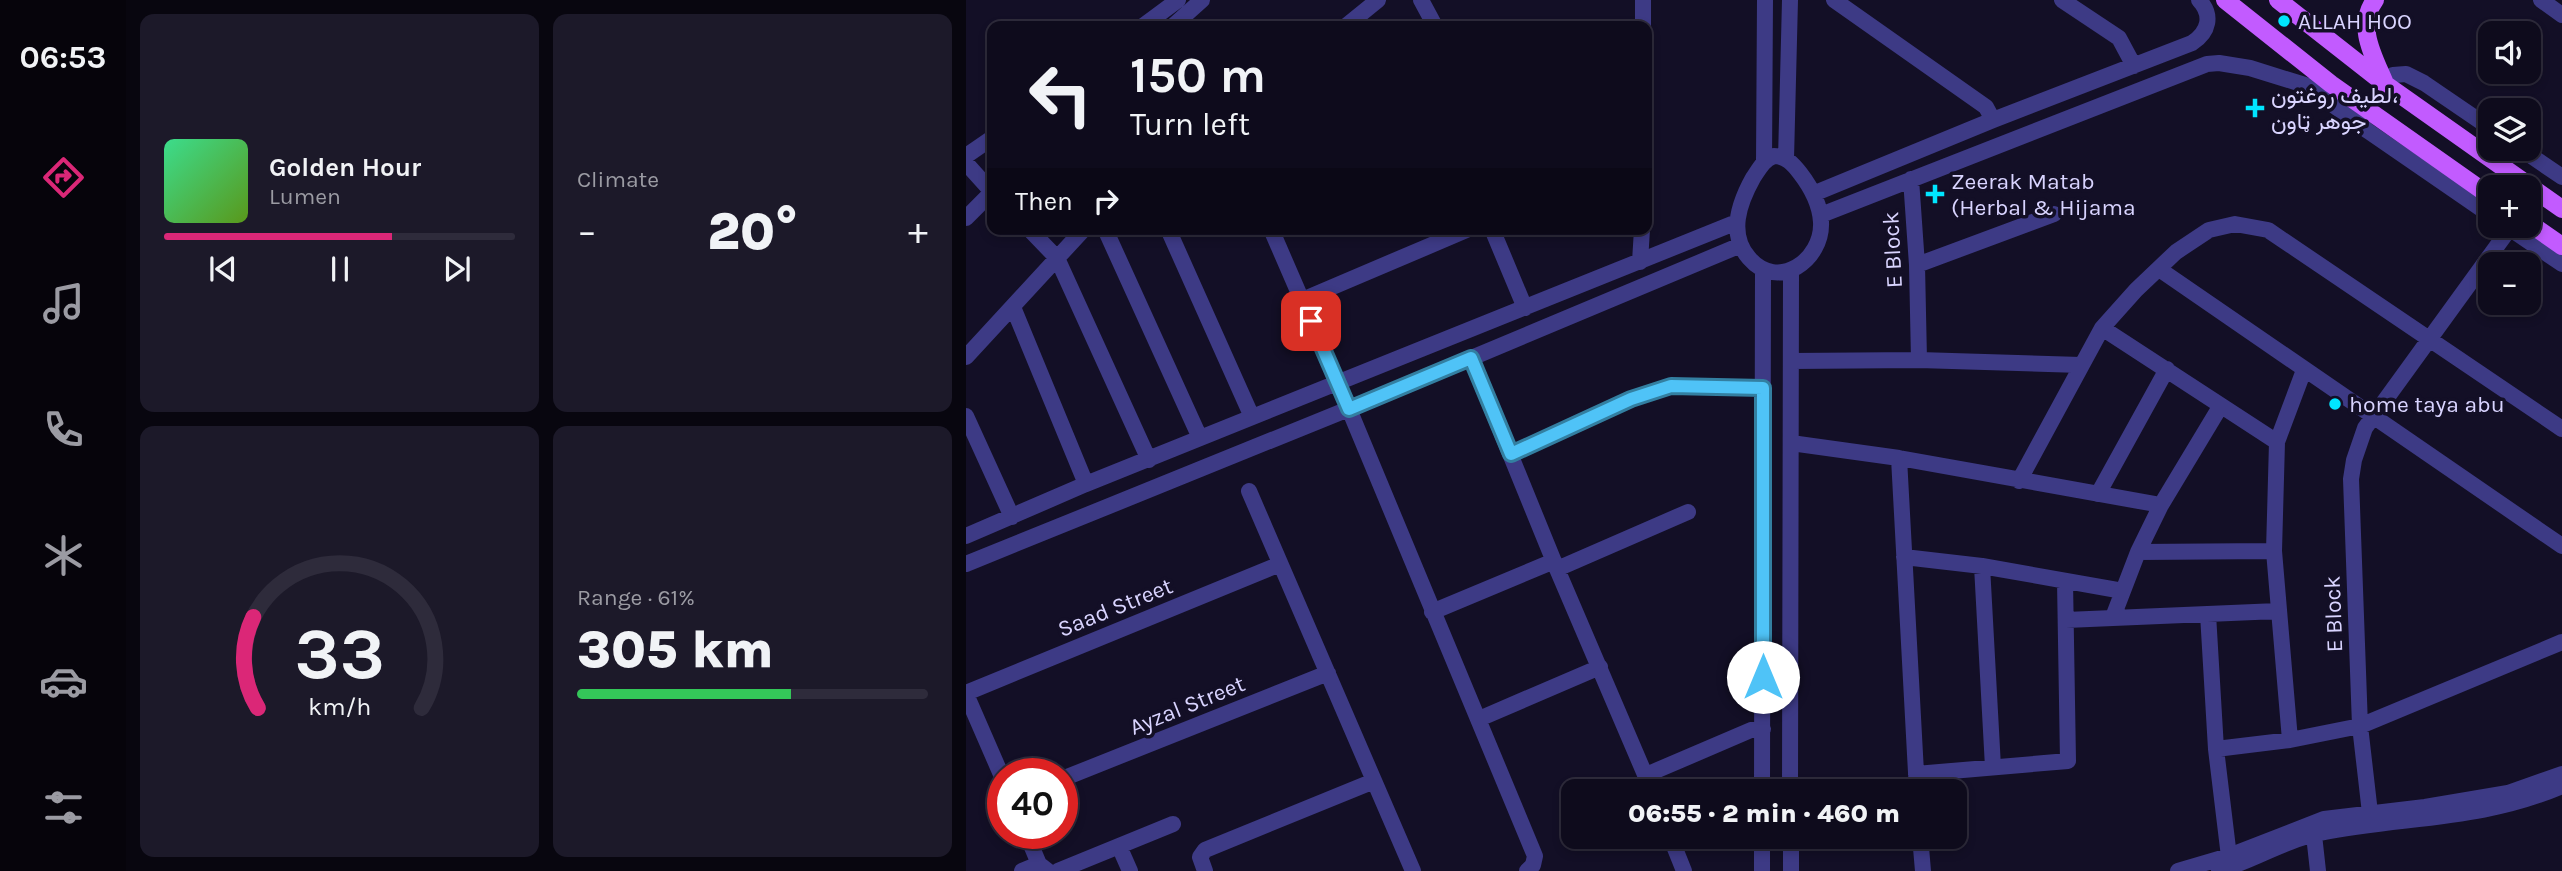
<!DOCTYPE html>
<meta charset="utf-8">
<style>
body{margin:0;font-family:Karla,Vazirmatn,sans-serif;background:#1c1929;color:#f1f3f6;height:100vh;display:flex;flex-direction:column;font-size:26px;white-space:nowrap}
*{box-sizing:border-box;margin:0}
p{font-size:23px;color:#9b9ba3}
.icon{flex:none;width:38px;height:38px;fill:none;stroke:currentColor;stroke-width:2;stroke-linecap:round;stroke-linejoin:round}
.map{position:relative;flex:1;overflow:hidden}
.panel{display:flex;flex-direction:column;gap:14px;padding:14px;background:#08060f;width:840px}
.panel>*{flex:none}
.guide{position:absolute;left:21px;top:21px;width:665px;height:214px;border-radius:14px;box-shadow:0 4px 10px #0003,0 0 0 2px #2e2b3b;background:#0e0b1c;color:#f1f3f6;overflow:hidden}
.tools{position:absolute;left:1512px;top:21px;display:grid;gap:14px}
.tools a{display:grid;place-items:center;width:63px;height:63px;border-radius:14px;background:#0e0b1c;box-shadow:0 4px 10px #0003,0 0 0 2px #2e2b3b;font-size:35px}
.speed{position:absolute;left:21px;top:758px;display:flex;gap:14px;font-size:35px;font-weight:700;text-align:center}
.speed>*{display:grid;place-content:center;width:91px;height:91px;border-radius:50%;background:#0e0b1c;box-shadow:0 4px 10px #0003,0 0 0 2px #2e2b3b;line-height:1}
.speed .limit{border:10px solid #d22;background:#fff;color:#111}
.pin{position:absolute;display:grid;place-items:center;width:60px;height:60px;color:#fff;margin:-30px;border-radius:14px;box-shadow:0 4px 10px #0006}
.me{position:absolute;width:77px;margin:-38px;rotate:0deg;stroke-linejoin:round;filter:drop-shadow(0 0 5px #0008)}
.turn{display:flex;align-items:center;gap:24px;height:147px;padding:0 28px;font-size:32px}
.turn .icon{width:91px;height:91px;stroke-width:2.5}
.turn b{display:block;font-size:49px;line-height:60px}
.then{display:flex;align-items:center;height:66px;padding:0 28px;background:#0003;gap:14px;font-size:26px}
.big{font-size:52px;font-weight:800;line-height:1.1}
.panel .widget{flex:1;display:flex;flex-direction:column;justify-content:center;gap:10px;min-width:0;padding:0 24px;border-radius:14px;background:#1c1929}
.panel .dial{align-items:center;gap:0}
.dial svg{height:182px;overflow:visible;fill:none;stroke:#2e2b3b;stroke-width:7;stroke-linecap:round;text-anchor:middle}
.dial text{fill:#f1f3f6;stroke:none}
.song{display:flex;align-items:center;gap:21px}
.cover{width:84px;height:84px;border-radius:10px;background:linear-gradient(135deg,hsl(150 70% 55%),hsl(90 70% 35%))}
.played{height:7px;border-radius:4px;background:linear-gradient(90deg,#db2777 65%,#2e2b3b 65%)}
.keys{display:flex;justify-content:space-around;direction:ltr}
.heat{display:flex;justify-content:space-between;align-items:center;font-size:38px;direction:ltr}
.charge{height:10px;border-radius:5px;background:linear-gradient(90deg,#34c759 61%,#2e2b3b 0)}
.panel .tiles{flex:1;display:grid;gap:14px;grid-template-columns:repeat(2,1fr)}
.trip{position:absolute;left:595px;top:779px;width:406px;height:70px;border-radius:14px;background:#0e0b1c;box-shadow:0 4px 10px #0003,0 0 0 2px #2e2b3b;font-weight:800;line-height:70px;text-align:center}
main{display:flex;flex:1;min-height:0}
.menu{display:flex;flex-direction:column;width:126px;justify-content:space-around;align-items:center;background:#06040b;color:#9b9ba3}
.menu .icon{width:49px;height:49px}
.menu .active{color:#db2777}
.menu b{font-size:32px;color:#f1f3f6}
.map>svg:first-child{display:block}
.lines{fill:none;stroke-linecap:round;stroke-linejoin:round}
.minor{stroke:#3d3a85;stroke-width:16}
.major{stroke:#c25bff;stroke-width:18}
.route-casing{stroke:#337fa1;stroke-width:18}
.route{stroke:#4fc3f7;stroke-width:12}
.poi-dot{fill:#00e5ff;stroke:#130f26;stroke-width:2.5}
.labels{text-anchor:middle;stroke-width:7;stroke-linejoin:round;paint-order:stroke}
.poi-label{font-size:23px;fill:#d9d4ff;stroke:#130f26;text-anchor:start}
.street-label{font-size:23px;fill:#d9d4ff;stroke:#130f26}
</style>
<main>
<nav class="menu">
<b>06:53</b>
<svg class="icon active" aria-label="directions" viewBox="0 0 24 24"><path d="M12 3l9 9-9 9-9-9zM9 14v-3h6M13 9l2 2-2 2"/></svg>
<svg class="icon" aria-label="music" viewBox="0 0 24 24"><path d="M9 18V5l10-2v13"/><circle cx="6" cy="18" r="3"/><circle cx="16" cy="16" r="3"/></svg>
<svg class="icon" aria-label="phone" viewBox="0 0 24 24"><path d="M5 4h4l2 5-3 2q2 4 5 5l2-3 5 2v4C11 20 4 13 5 4z"/></svg>
<svg class="icon" aria-label="climate" viewBox="0 0 24 24"><path d="M12 3v18M4 7l16 10M4 17L20 7"/></svg>
<svg class="icon" aria-label="car" viewBox="0 0 24 24"><path d="M5 17H2v-5l4-1 3-4h7l3 4 3 1v5h-3M9 17h6M6 11h13"/><circle cx="7" cy="17" r="2"/><circle cx="17" cy="17" r="2"/></svg>
<svg class="icon" aria-label="filters" viewBox="0 0 24 24"><path d="M4 7h16M4 17h16"/><circle cx="9" cy="7" r="2"/><circle cx="15" cy="17" r="2"/></svg>
</nav>
<section class="panel">
<div class="tiles">
<div class="widget">
<div class="song"><i class="cover"></i><div><b>Golden Hour</b><p>Lumen</p></div></div>
<div class="played"></div>
<div class="keys"><svg class="icon" aria-label="previous" viewBox="0 0 24 24"><path d="M18 5L8 12l10 7zM5 5v14"/></svg><svg class="icon" aria-label="pause" viewBox="0 0 24 24"><path d="M8 5v14M16 5v14"/></svg><svg class="icon" aria-label="next" viewBox="0 0 24 24"><path d="M6 5l10 7-10 7zM19 5v14"/></svg></div>
</div>
<div class="widget"><p>Climate</p>
<div class="heat"><a>−</a><b class="big">20°</b><a>+</a></div>
</div>
<div class="widget dial"><svg viewBox="0 0 100 80">
<path d="M14 69A42 42 0 1 1 86 69"/>
<path d="M14 69A42 42 0 0 1 12 29" stroke="#db2777"/>
<text x="50" y="56" font-size="32" font-weight="700">33</text>
<text x="50" y="72" font-size="11">km/h</text>
</svg></div>
<div class="widget"><p>Range · 61%</p><b class="big">305 km</b><div class="charge"></div></div>
</div>
</section>
<div class="map">
<svg width="1596" height="871" viewBox="0 0 1596 871">
<rect width="100%" height="100%" fill="#130f26"/>
<g class="lines">
<path class="minor" d="M455,0L469,26
M868,0L1020,107L1027,120
M1096,0L1153,38L1168,66
M1575,0L1596,15
M177,26L212,0
M207,26L236,0
M380,26L412,0
M677,26V0
M1419,84L1427,75L1440,74L1458,83L1524,128
M1555,149L1596,177
M0,156L26,138
M808,156C820,156 827,164 834,173C844,186 854,204 855,222C857,260 812,292 783,258C762,234 773,203 787,178C793,169 798,159 808,156Z
M820,159L824,0
M798,162L799,0
M0,163L26,192
M847,194L1027,120L1226,43C1243,32 1247,15 1233,0
M855,215L1241,64L1253,63L1284,68L1342,86L1402,131L1524,215
M0,218L26,192
M1540,226L1596,264
M63,229L91,258L183,460
M139,229L234,438
M202,229L286,417
M305,229L383,409L569,856L567,865L561,871
M526,229L559,308
M674,262L676,229
M951,265L1088,214
M1193,269L1596,546
M336,300L503,229
M47,307L120,484
M1136,328L1311,442
M0,357L118,229
M505,358L591,569L686,791
M953,360L1115,365
M826,361L953,360L951,265L945,179
M0,416L46,517
M825,443L933,458L1195,505
M545,454L665,399L705,386L797,388
M933,458L951,791
M1053,481L1136,328L1170,290L1210,252L1243,230L1269,224L1302,230L1596,429
M283,491L447,871
M1132,494L1201,369
M0,536L120,484L771,222
M1308,551L1324,740
M1172,552L1308,551L1311,442L1338,370
M938,557L1016,566L1157,591
M0,564L417,395L775,245
M1016,566L1027,767
M591,569L722,512
M466,612L588,561
M1242,614L1250,749L1264,865
M1147,617L1172,552L1195,505L1254,407
M1100,620L1312,611
M0,693L314,564
M0,694L37,779
M513,719L634,667
M1250,749L1324,740L1394,726L1596,642
M950,774L1102,761L1099,581
M680,775L785,730L797,729
M96,779L362,673
M796,791L797,269
M824,791L825,272
M1404,813L1394,726L1385,479L1388,460L1399,428L1544,228
M1347,826L1352,871
M60,833L73,864L82,871
M704,836L718,871
M796,836V871
M825,836V871
M954,836L957,871
M153,846L164,871
M56,871L73,864
M92,871L207,824
M239,871L234,857L239,850L408,781
M1212,871L1263,856L1358,819L1459,807L1542,793L1596,774
M1253,871C1287,860 1320,840 1354,833C1438,816 1515,821 1596,786"/>
<path class="major" d="M1259,0L1365,84L1524,196
M1312,0L1419,84L1596,209
M1409,0C1390,26 1407,55 1418,81
M1563,223L1596,246"/>
</g>
<g class="lines">
<defs>
<path id="route" d="M345,321L383,409L505,358L545,454L665,399L705,386L797,388V677"/>
</defs>
<use href="#route" class="route-casing"/>
<use href="#route" class="route"/>
</g>
<g class="poi-dot">
<circle cx="1318" cy="21" r="7"/>
<path d="M1285.5 97.5h7v7h7v7h-7v7h-7v-7h-7v-7h7z"/>
<path d="M965.5 183.5h7v7h7v7h-7v7h-7v-7h-7v-7h7z"/>
<circle cx="1369" cy="404" r="7"/>
</g>
<g class="labels">
<g class="poi-label">
<text x="1332" y="29">ALLAH HOO</text>
<text x="1305" y="103">لطیف روغتون،<tspan x="1305" dy="26">جوهر ټاون</tspan></text>
<text x="985" y="189">Zeerak Matab<tspan x="985" dy="26">(Herbal &amp; Hijama</tspan></text>
<text x="1383" y="412">home taya abu</text>
</g>
<g class="street-label">
<text transform="translate(926 250) rotate(-93)" y="8">E Block</text>
<text transform="translate(149 607) rotate(-22)" y="8">Saad Street</text>
<text transform="translate(1367 614) rotate(-92)" y="8">E Block</text>
<text transform="translate(221 705) rotate(-22)" y="8">Ayzal Street</text>
</g>
</g>
</svg>
<div class="tools">
<a><svg class="icon" aria-label="sound" viewBox="0 0 24 24"><path d="M4 9h4l5-4v14l-5-4H4zM17 9q2 3 0 6"/></svg></a>
<a><svg class="icon" aria-label="layers" viewBox="0 0 24 24"><path d="M12 4l9 5-9 5-9-5zM3 14l9 5 9-5"/></svg></a>
<a>+</a>
<a>−</a>
</div>
<div class="speed"><div class="limit">40</div></div>
<div class="pin" style="left:345px;top:321px;background:#d93025"><svg class="icon" aria-label="arrive" viewBox="0 0 24 24"><path d="M6 21V4h12l-3 4 3 4H6"/></svg></div>
<svg class="me" style="left:797px;top:677px" viewBox="-20 -20 40 40"><circle r="19" fill="#fff"/><path d="M0-13L10 11 0 6-10 11z" fill="#4fc3f7"/></svg>
<div class="trip">06:55 · 2 min · 460 m</div>
<div class="guide">
<div class="turn"><svg class="icon" aria-label="left" viewBox="0 0 24 24"><path d="M17 20v-9H6M10 6l-5 5 5 5"/></svg><div><b>150 m</b>Turn left</div></div>
<div class="then">Then<svg class="icon" aria-label="right" viewBox="0 0 24 24"><path d="M7 20v-9h11M14 6l5 5-5 5"/></svg></div>
</div>
</div>
</main>
